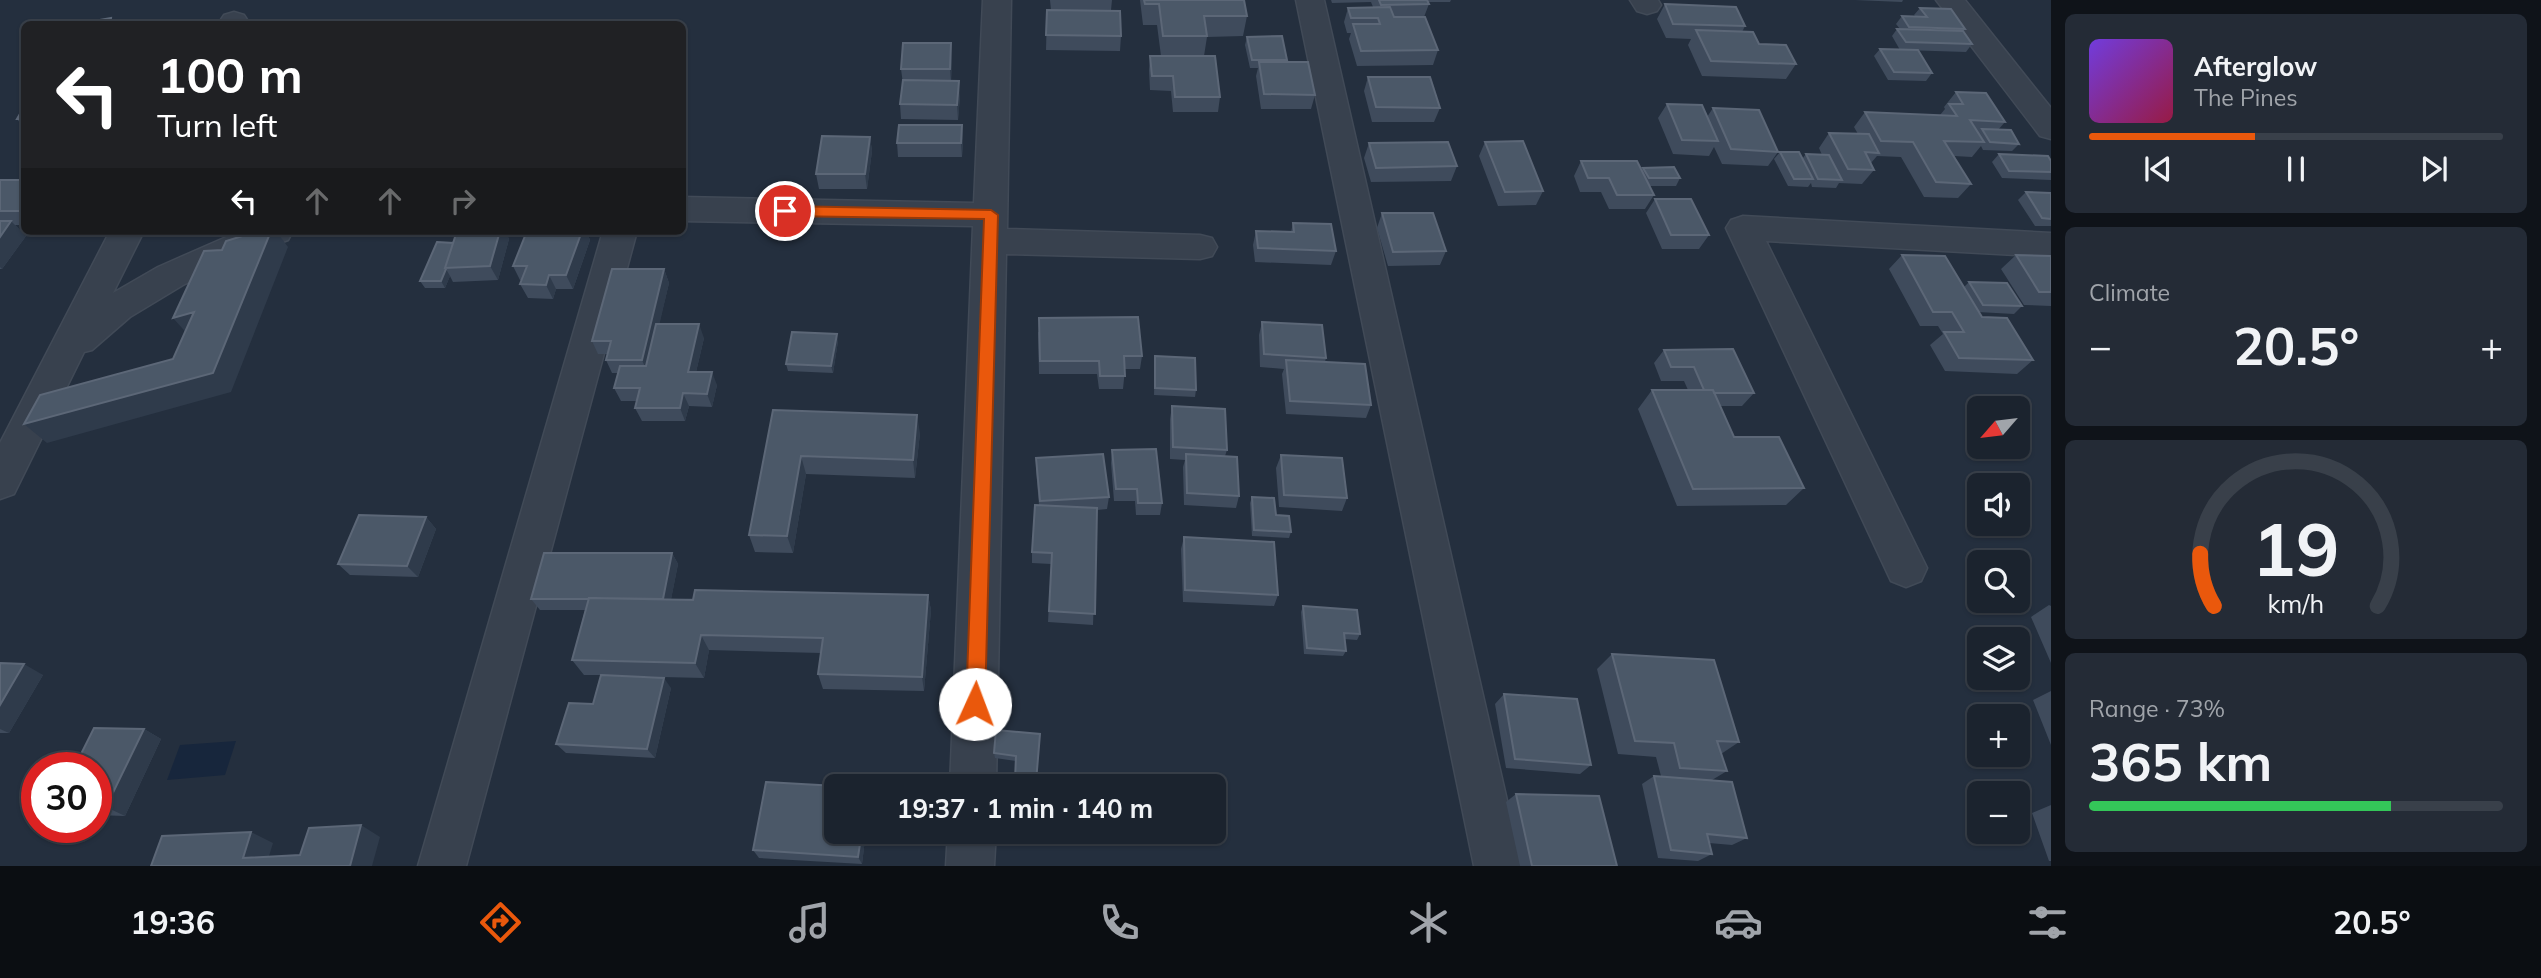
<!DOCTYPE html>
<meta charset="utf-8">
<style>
body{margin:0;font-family:Mulish,sans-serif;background:#242b36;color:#f1f3f6;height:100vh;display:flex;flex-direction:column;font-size:26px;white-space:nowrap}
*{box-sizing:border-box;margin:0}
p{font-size:23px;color:#a0a4aa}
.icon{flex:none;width:38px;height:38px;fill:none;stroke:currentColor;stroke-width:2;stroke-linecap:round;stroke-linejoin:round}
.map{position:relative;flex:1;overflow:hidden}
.side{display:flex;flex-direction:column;gap:14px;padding:14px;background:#0f1319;width:490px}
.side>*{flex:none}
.guide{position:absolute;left:21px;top:21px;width:665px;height:214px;border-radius:10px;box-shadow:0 2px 5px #0004,0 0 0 2px #39404a;background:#202124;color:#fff;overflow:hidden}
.needle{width:46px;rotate:242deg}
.controls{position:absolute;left:1967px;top:396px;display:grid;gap:14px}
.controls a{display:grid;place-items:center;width:63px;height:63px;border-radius:10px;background:#1b232e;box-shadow:0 2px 5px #0004,0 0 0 2px #39404a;font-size:35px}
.speed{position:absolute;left:21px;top:752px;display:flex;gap:14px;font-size:35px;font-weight:700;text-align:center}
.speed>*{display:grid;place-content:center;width:91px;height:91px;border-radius:50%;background:#1b232e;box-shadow:0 2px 5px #0004,0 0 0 2px #39404a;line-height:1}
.speed .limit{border:10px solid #d22;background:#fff;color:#111}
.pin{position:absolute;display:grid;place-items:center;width:60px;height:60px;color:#fff;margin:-30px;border:4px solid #fff;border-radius:50%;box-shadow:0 2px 7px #0007}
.me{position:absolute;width:77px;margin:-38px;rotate:2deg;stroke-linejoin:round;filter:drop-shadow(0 0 5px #0008)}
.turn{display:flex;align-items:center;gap:24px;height:147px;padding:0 21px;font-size:32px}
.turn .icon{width:91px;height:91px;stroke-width:2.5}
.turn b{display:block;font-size:49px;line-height:60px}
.lanes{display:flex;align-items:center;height:66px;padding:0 21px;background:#0003;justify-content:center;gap:35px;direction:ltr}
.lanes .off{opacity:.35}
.big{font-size:52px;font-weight:700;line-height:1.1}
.side .tile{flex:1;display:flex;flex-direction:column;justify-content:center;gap:10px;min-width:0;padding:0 24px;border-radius:10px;background:#242b36}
.side .dial{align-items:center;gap:0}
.dial svg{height:182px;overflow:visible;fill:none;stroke:#39404a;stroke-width:7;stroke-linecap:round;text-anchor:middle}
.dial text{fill:#f1f3f6;stroke:none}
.song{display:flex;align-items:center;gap:21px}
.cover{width:84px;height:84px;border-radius:10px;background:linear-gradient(135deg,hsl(260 70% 55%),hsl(340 70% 35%))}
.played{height:7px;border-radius:4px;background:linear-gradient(90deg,#ea580c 40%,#39404a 40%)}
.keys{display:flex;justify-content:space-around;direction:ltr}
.heat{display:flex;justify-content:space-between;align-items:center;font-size:38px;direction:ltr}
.charge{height:10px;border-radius:5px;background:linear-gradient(90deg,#34c759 73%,#39404a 0)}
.trip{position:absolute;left:824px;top:774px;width:402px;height:70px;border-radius:10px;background:#1b232e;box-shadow:0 2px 5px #0004,0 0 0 2px #39404a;font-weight:700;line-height:70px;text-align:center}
.tabs{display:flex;height:112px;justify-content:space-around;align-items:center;background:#0b0e12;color:#a0a4aa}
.tabs .icon{width:49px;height:49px}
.tabs .current{color:#ea580c}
.tabs b{font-size:32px;color:#f1f3f6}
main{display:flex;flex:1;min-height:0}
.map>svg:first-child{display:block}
.water{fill:#17263c}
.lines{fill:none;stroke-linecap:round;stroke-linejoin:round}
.minor-casing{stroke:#414a57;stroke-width:3}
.minor{fill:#38414e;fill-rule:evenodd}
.wall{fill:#3f4b5c}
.shaded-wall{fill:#2f3b4b}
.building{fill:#4b5868;stroke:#5c6777;stroke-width:2}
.route{fill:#ea580c;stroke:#983908;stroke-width:2}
</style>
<main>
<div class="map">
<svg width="2051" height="866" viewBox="0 0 2051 866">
<rect width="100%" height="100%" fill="#242f3e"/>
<path class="water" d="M236,741L225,775L167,780L180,745Z"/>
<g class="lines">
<defs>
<path id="minor" d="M983,0H1011L1007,229L1200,235L1212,238L1217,247L1212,256L1200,259L1006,254L996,786H950L973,226L682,221V197L974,203Z
M1296,0H1324L1522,866H1474Z
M1630,0H1658L1661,5L1657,11L1647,14L1637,11Z
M1936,0H1965L2051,108V139L2040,136Z
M234,12L244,15L248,21L246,24H218L224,15Z
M1743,216L2051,233V257L1766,241L1927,568L1921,581L1906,587L1891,581L1726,228L1731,220Z
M110,231H144L113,293L158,267L240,231H293L288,240L239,258L183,285L130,317L92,350L84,352L14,494L0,499V443Z
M603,231H637L466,866H418Z
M948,831H996L994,866H946Z"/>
</defs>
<use href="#minor" class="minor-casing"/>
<use href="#minor" class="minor"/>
</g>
<path class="wall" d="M1050,0H1112L1111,10H1068L1121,36L1120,51L1046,50L1047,10H1051Z
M1140,0H1244L1247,16L1243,36L1207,37L1204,56L1220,97L1218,112H1173L1171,91L1150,90L1149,70L1150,56H1161L1157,25H1143Z
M1331,0H1451L1450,2H1428L1429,4L1424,17L1438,50L1433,65L1357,66L1349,39L1351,33H1347L1344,22L1348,8L1373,7L1371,2L1332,3Z
M1855,0H1903L1902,2Z
M1665,4L1745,26L1742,32L1759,44L1796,64L1786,79L1702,76L1688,45L1691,39L1666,38L1657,19Z
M1920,8L1965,29L1964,31L1972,44L1966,52L1904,50L1932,73L1926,81L1888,80L1874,56L1880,49L1900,50L1892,36L1897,29H1900L1896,24L1902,16H1915L1914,15Z
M1247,37L1287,60V62L1315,95L1311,109H1261L1256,76L1258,68H1250L1245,45Z
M952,58L951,81L960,96L958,120L901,119L900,104L903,84L901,69Z
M1368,77L1440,108L1434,122H1372L1364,91Z
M1956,92L2005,122L1998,130L2019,144L2012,151L1983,150L1981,146L1972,157L1954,156L1971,184L1958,198L1924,197L1901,157L1877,156L1871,163L1874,170L1862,184L1839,183L1836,188L1812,187L1811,183L1808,187L1788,186L1774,159L1780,152L1802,159L1806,154L1822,155L1819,148L1829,133L1858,134L1854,127L1865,112L1940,115L1945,109L1944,107Z
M1667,104L1707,117L1713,108L1778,152L1768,166L1722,164L1714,147L1709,156L1673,154L1658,118Z
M24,107V128L17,119Z
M962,125L963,140L962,157H898L897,143Z
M870,137L872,151L867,189H819L816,174Z
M1485,142L1543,191L1536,205L1498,206L1479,156Z
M1369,143L1457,166L1451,181L1371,182L1364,158Z
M1999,154L2051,161V180L2002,178L1992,162Z
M1581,161L1642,170L1643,168L1680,178L1676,186H1649L1654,195L1645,209H1609L1601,192H1580L1574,176Z
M0,180H24V225H15L26,236L2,269H0Z
M2026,192L2051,193V226H2035L2018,200Z
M1655,199L1709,235L1699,249H1662L1646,213Z
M1382,213L1446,251L1440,265L1388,266L1377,228Z
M1293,223L1336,251L1331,265L1255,262L1253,245L1256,231L1291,232Z
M457,231H505L509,239L498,280L453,282L450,276L445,288H425L420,281L453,243Z
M527,231H586L590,240L573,289H556L553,299L528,298L520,284L522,280H520L513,266Z
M1902,255L1964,287L1969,282L2022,306L2014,314L1978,312L1982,317L2033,360L2017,374L1945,371L1930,345L1943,334L1938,326H1920L1889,269Z
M2016,255L2051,256V306L2024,305L2001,269Z
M664,269L669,283L659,324L704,338L696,372L717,385L712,407L689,406L685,421H642L635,408L637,401H621L614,388L618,373H612L606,360L607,354H598L592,341Z
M1262,322L1326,358L1325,362L1371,405L1366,418L1286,414L1282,374L1284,369L1260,367L1259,335Z
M1038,332L1142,356L1140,369H1125L1123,389H1099L1097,374H1039Z
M838,341L833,373L788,371L786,364Z
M1664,350L1754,393L1742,406H1720L1734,437L1804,488L1786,505L1677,506L1638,409L1652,390H1688L1684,381H1661L1654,363Z
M1155,356L1196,390L1195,397L1154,395Z
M1172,406L1227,450L1225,456L1239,496L1236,508L1184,505L1183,467L1185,460L1170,459V419Z
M773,410L920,433L915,478L806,474L793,553L755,552L749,535Z
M1112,450L1162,503L1160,515H1136L1135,501H1114L1111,463Z
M1281,455L1347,498L1342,511L1279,507L1276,468Z
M1036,458L1109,497L1107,509L1097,510L1093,625L1048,622L1051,564L1032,563V552L1039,505L1036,470Z
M1252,497L1276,515L1291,532L1289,538L1252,536L1250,503Z
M426,517L436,529L418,577L350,575L338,564Z
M1184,537L1278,595L1274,606L1183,602L1181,549Z
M672,553L678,564L671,599L928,595L931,610L924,691L823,689L818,674L821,653L709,650L704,678L621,676L671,688L655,758L566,753L556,744L593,704L601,675H584L572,660L585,610H540L531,599Z
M2049,605L2051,606V663L2031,617Z
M1303,606L1360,634L1357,640L1344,639L1346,651L1343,656L1304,654L1301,612Z
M1612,654L1739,742L1721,754L1727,771L1712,780L1747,838L1732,845L1709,843L1712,854L1698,861L1658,858L1642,784L1654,776H1661L1656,757L1618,754L1597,669Z
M0,663L43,675L9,733H0Z
M2051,691V745L2033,700Z
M1504,694L1591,765L1580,774L1506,768L1495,704Z
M144,729L161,739L125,816L96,815V768Z
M1040,734L1036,786L1015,785L1016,761L995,758L994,753Z
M1516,794L1617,866H1520L1506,802Z
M2051,805V861H2049L2032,813Z
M866,831L862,864L759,858L753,850Z"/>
<path class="shaded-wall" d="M111,18L116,24H110Z
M951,43L952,58L951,83L950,69Z
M959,81L960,96L958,120L957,105Z
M962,125L963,140L962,157L961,143Z
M870,137L872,151L867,189L865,174Z
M24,204V215L20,211Z
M11,221L26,236L2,269L0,267V237Z
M271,231H276L288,247L231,392L47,443L24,424L213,373Z
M500,231H505L509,239L498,280L490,266Z
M582,231H586L590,240L573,289L566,275Z
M446,269L450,276L445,288L441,281Z
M664,269L669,283L648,374L642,360Z
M549,275L556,289L553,299L546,285Z
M194,312L191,338L173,318Z
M699,324L704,338L693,385L688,372Z
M837,334L838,341L833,373L831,366Z
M712,372L717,385L712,407L707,394Z
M683,393L689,406L685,421L680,408Z
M917,415L920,433L915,478L913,460Z
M801,456L806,474L793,553L787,536Z
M426,517L436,529L418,577L407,566Z
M672,553L678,564L669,610L663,599Z
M928,595L931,610L924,691L922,677Z
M701,635L709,650L704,678L695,663Z
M24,664L43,675L9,733L0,729V705Z
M664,678L671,688L655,758L647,749Z
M144,729L161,739L125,816L106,807Z
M361,825L380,837L372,866H350Z
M862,831H866L862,864L858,857Z
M251,832L273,843L266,866L243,858Z"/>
<path class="building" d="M1144,0H1244L1247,16H1204L1207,36H1163L1159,4H1145Z
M1379,0H1427L1429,4L1381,5Z
M1665,4L1736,7L1745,26L1673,24Z
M1390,7L1394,17H1425L1438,50L1361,51L1353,24H1380L1378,18H1351L1348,8Z
M1920,8L1951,9L1965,29L1909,27L1902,16L1927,17Z
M1047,10L1120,11L1121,36L1046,35Z
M111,18L110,24H77Z
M1897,29L1963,31L1972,44L1906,42Z
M1696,30L1753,32L1759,44L1786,45L1796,64L1711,61Z
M1282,36L1287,60H1252L1247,37Z
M903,43H951L950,69H901Z
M1880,49L1918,50L1932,73L1894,72Z
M1150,56H1215L1220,97H1175L1173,76H1152Z
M1259,62H1308L1315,95L1264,94Z
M1368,77H1430L1440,108L1376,107Z
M903,80L959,81L957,105L900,104Z
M1956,92L1986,93L2005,122L1970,120L1984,142L1944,141L1971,184L1936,182L1913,142L1881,141L1865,112L1957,116L1949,104H1963Z
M1667,104L1702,105L1718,141L1682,140Z
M24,107V119H17Z
M1713,108L1759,110L1778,152L1731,149Z
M899,125H962L961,143H897Z
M1982,129L2011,130L2019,144L1990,142Z
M1829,133L1869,134L1879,153L1865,152L1874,170L1848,169Z
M822,136L870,137L865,174H816Z
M1523,141L1543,191L1505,192L1485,142Z
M1448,142L1457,166L1376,168L1369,143Z
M1780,152H1799L1813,179H1794Z
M1806,154L1829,155L1842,180L1818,179Z
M1999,154L2048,156L2051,161V172L2009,171Z
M1581,161H1637L1654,195H1617L1609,178H1588Z
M1674,167L1680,178H1649L1643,168Z
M0,180H24V204L20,211H0Z
M2026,192L2051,193V219L2042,218Z
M1655,199H1691L1709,235H1671Z
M1382,213H1433L1446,251L1393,252Z
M0,221H11L0,237Z
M1293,223L1331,224L1336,251L1258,248L1256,231L1294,232Z
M259,231H271L213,373L24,424L40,395L173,359L194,312L173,318L204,251L222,250L226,241Z
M457,231H500L490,266L445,268Z
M527,231H582L566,275H549L546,285L520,284L527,266H513Z
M437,242L453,243L445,268L446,269L441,281H420Z
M1902,255L1945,256L1982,317L2007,318L2033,360L1959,358L1944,332H1964L1952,312H1933Z
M2016,255L2051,256V292H2039Z
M612,269H664L642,360H606L611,341H592Z
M1969,282L2007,283L2022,306L1983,305Z
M1138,317L1142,356H1124L1125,376H1100L1099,361H1040L1039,318Z
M1262,322L1322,325L1326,358L1264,354Z
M656,324H699L688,372H712L707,394L683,393L680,408H635L640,388H614L620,366H646Z
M792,332L837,334L831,366L786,364Z
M1733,349L1754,393H1714L1713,390H1704L1694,367H1671L1664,350Z
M1155,356L1195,358L1196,390L1155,388Z
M1286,360L1365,364L1371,405L1290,401Z
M1652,390H1713L1734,437H1779L1804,488L1693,489Z
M1172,406L1225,409L1227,450L1173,447Z
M773,410L917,415L913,460L801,456L787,536L749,535Z
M1156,449L1162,503H1138L1137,489H1116L1112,450Z
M1103,454L1109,497L1040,501L1036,458Z
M1186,454L1237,457L1239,496L1187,493Z
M1281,455L1342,458L1347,498L1284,495Z
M1252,497L1274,498L1276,515L1289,516L1291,532L1254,530Z
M1035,505L1097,508L1095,614L1049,611L1052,553L1032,552Z
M359,515L426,517L407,566L338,564Z
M1184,537L1274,542L1278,595L1185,590Z
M544,553H672L663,599L589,598L588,599H531Z
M695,590L928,595L922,677L818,674L823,638L701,635L695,663L572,660L589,598L693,600Z
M1303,606L1357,610L1360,634L1344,633L1346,651L1307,648Z
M1612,654L1714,660L1739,742L1717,741L1727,771L1680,768L1674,743L1635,741Z
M0,663L24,664L0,705Z
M601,675L664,678L647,749L556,744L569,703L593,704Z
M1504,694L1577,699L1591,765L1515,759Z
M94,728L144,729L106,807H96V768H74Z
M996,730L1040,734L1036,782L1015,780L1016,756L994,753Z
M1654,776L1732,782L1747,838L1707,834L1712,854L1671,850Z
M766,782L836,786V831H862L858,857L753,850Z
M1516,794L1599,796L1617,866H1532Z
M361,825L350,866H151L162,836L251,832L243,858L300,855L309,828Z"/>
<path class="route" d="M785,206L991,210L998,215L985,704L982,710L975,713L969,710L966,704L984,219L785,216L778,211Z"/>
</svg>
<div class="controls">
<a><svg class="needle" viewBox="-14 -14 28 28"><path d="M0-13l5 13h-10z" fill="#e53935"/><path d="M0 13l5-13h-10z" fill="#a0a4aa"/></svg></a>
<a><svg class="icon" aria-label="sound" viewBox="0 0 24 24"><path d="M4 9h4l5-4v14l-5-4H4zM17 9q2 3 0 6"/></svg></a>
<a><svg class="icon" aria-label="search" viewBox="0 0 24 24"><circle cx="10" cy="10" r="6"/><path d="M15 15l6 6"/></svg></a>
<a><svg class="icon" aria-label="layers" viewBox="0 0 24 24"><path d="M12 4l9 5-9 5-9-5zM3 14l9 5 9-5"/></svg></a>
<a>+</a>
<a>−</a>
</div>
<div class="speed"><div class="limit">30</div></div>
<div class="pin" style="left:785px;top:211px;background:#d93025"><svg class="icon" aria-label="arrive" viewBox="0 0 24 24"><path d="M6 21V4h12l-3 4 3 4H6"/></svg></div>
<svg class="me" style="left:975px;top:704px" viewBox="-20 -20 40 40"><circle r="19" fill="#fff"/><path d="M0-13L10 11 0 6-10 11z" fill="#ea580c"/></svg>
<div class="trip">19:37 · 1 min · 140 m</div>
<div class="guide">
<div class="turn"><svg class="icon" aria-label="left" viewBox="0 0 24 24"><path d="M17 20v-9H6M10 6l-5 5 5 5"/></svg><div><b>100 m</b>Turn left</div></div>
<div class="lanes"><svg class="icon" aria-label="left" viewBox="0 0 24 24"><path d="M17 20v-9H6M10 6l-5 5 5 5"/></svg><svg class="icon off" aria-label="ahead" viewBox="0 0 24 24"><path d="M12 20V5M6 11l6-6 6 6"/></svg><svg class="icon off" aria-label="ahead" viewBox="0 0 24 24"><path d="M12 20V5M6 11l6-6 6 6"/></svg><svg class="icon off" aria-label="right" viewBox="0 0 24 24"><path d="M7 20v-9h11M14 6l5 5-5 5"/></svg></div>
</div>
</div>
<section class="side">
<div class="tile">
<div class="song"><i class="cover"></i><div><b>Afterglow</b><p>The Pines</p></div></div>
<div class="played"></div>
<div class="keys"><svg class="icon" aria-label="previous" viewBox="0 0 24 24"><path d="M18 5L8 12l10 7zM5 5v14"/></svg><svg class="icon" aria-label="pause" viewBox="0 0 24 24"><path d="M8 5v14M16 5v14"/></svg><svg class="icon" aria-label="next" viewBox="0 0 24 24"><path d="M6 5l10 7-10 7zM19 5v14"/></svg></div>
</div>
<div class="tile"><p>Climate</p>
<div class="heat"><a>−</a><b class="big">20.5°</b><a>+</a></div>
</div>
<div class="tile dial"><svg viewBox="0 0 100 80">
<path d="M14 69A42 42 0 1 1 86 69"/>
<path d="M14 69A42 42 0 0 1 8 46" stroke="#ea580c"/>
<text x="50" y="56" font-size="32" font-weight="700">19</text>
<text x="50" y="72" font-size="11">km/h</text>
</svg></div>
<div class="tile"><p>Range · 73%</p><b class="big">365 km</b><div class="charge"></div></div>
</section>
</main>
<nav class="tabs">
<b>19:36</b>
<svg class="icon current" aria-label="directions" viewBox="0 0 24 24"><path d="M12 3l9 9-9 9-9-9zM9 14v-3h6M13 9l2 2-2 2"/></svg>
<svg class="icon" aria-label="music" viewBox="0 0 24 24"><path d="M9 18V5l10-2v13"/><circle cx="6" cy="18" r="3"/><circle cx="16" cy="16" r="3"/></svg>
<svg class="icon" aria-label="phone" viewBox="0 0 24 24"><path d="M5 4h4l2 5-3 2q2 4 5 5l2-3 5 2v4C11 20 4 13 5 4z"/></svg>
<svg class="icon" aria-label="climate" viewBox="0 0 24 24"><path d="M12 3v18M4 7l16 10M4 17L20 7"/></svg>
<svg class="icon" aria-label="car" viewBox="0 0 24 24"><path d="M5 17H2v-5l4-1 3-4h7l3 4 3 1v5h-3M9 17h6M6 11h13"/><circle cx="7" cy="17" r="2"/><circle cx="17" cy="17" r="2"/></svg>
<svg class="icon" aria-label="filters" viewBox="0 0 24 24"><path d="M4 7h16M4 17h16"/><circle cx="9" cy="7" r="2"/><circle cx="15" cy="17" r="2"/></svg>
<b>20.5°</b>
</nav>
